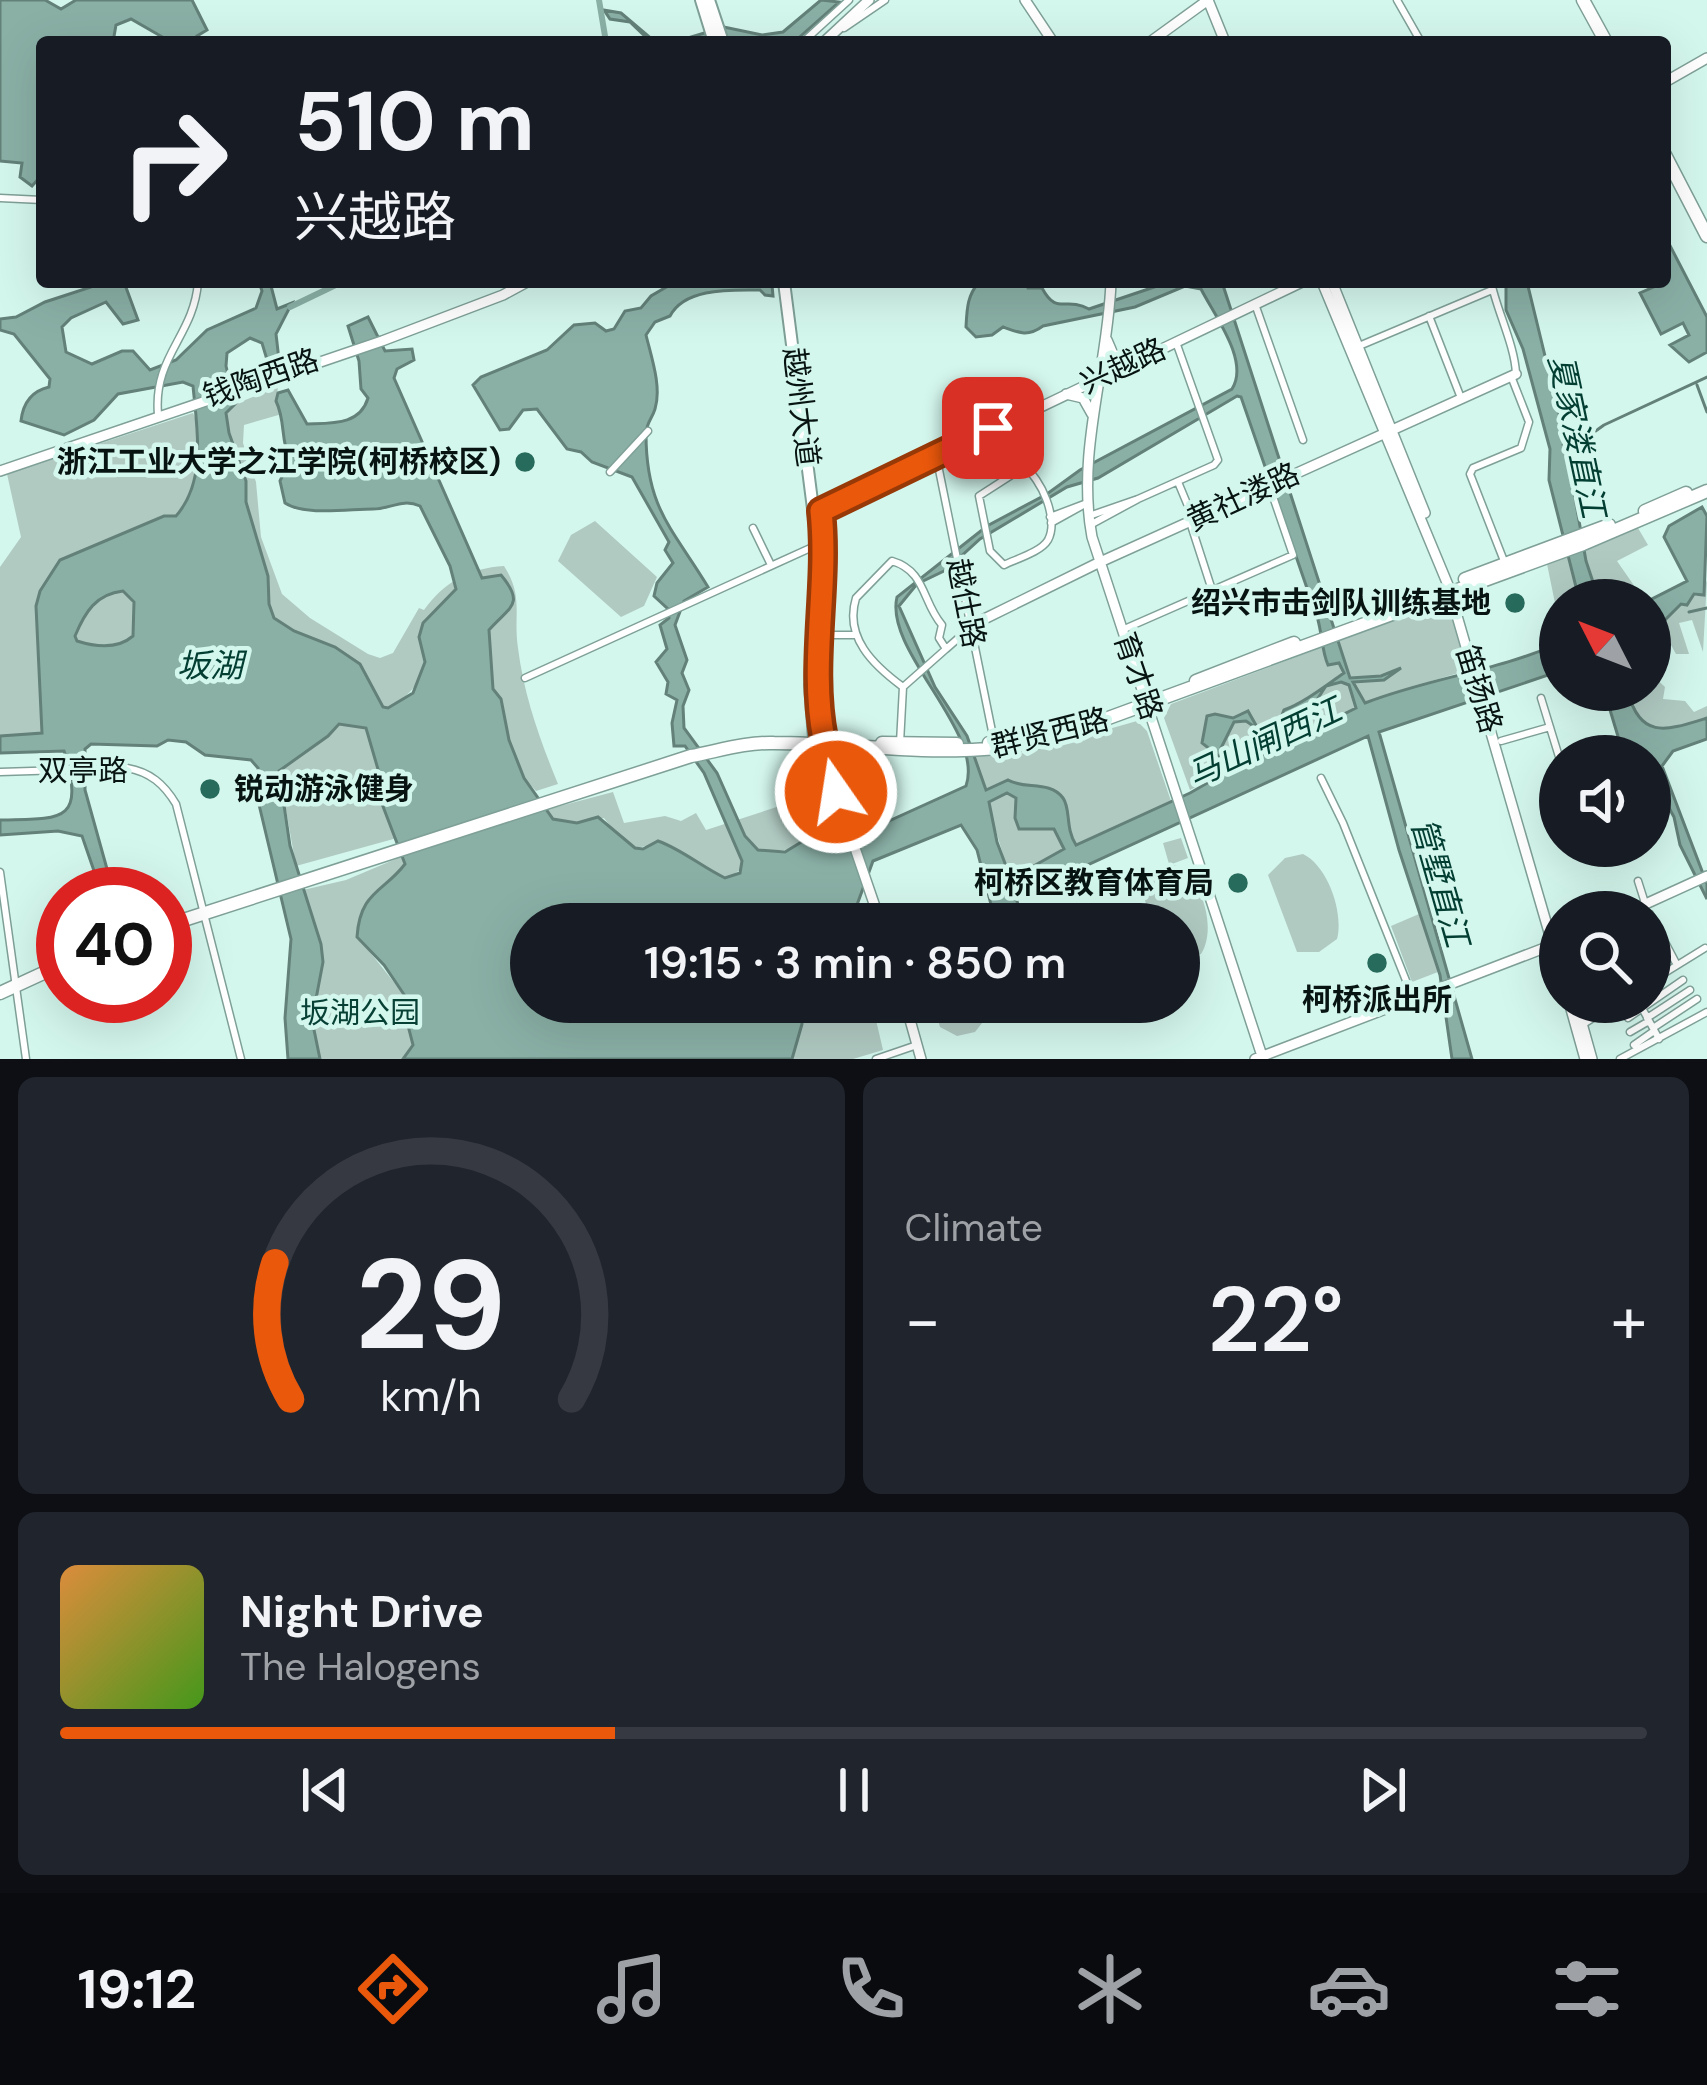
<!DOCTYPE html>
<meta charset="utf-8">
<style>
body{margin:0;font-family:"DM Sans","Noto Sans SC",sans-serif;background:#20242c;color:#f1f3f6;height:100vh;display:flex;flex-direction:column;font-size:45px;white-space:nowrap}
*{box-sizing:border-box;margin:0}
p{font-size:39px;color:#9ea1a6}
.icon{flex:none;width:66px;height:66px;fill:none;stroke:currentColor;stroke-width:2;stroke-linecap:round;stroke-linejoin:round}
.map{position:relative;height:1059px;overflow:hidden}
.side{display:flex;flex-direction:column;gap:18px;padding:18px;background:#0d0f14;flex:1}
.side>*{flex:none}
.hud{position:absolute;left:36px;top:36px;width:1635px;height:252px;border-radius:12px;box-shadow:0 12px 48px #0002;background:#171b24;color:#f1f3f6;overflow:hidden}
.needle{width:78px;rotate:312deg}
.fabs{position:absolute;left:1539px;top:579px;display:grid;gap:24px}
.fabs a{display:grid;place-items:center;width:132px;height:132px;border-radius:50%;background:#171b24;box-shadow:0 12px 48px #0002;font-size:60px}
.speed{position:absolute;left:36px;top:867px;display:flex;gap:24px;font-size:60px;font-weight:700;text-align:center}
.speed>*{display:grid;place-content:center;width:156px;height:156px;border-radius:50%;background:#171b24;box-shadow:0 12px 48px #0002;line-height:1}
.speed .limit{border:18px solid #d22;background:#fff;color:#111}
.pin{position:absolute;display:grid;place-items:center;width:102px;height:102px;color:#fff;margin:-51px;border-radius:24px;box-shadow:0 6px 18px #0006}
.me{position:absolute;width:132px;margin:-66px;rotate:347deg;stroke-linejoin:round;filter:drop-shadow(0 0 9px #0008)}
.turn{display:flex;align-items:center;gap:42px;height:252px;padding:0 60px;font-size:54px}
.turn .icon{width:156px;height:156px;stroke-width:2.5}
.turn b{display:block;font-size:84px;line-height:102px}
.big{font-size:90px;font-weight:600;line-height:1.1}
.side .tile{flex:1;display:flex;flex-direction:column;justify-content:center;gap:18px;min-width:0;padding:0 42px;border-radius:18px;background:#20242c}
.side .dial{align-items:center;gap:0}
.dial svg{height:312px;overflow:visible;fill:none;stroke:#363941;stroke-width:7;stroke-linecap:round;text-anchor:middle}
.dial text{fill:#f1f3f6;stroke:none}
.song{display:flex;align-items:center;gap:36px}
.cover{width:144px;height:144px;border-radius:18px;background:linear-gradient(135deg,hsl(30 70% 55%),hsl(100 70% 35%))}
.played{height:12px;border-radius:6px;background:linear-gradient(90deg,#ea580c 35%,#363941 35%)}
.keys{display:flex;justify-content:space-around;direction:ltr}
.heat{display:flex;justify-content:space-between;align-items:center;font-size:66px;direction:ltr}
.side .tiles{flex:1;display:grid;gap:18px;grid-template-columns:1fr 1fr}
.tile:last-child{grid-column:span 2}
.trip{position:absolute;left:510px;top:903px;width:690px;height:120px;border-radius:60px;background:#171b24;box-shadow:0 12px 48px #0002;font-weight:600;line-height:120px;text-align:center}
.tabs{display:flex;height:192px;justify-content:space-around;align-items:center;background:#090b0e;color:#9ea1a6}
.tabs .icon{width:84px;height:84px}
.tabs .active{color:#ea580c}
.tabs b{font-size:54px;color:#f1f3f6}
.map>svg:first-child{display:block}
.green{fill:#b0cac2}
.water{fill:#8ab0a6;stroke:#638179;stroke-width:3;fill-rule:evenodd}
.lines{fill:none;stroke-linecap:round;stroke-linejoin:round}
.stream{stroke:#638179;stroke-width:3}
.canal{stroke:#8ab0a6;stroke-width:6}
.minor-casing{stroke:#7fa097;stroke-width:9}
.tertiary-casing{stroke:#7fa097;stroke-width:12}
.secondary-casing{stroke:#7fa097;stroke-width:14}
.primary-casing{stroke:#7fa097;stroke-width:15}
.minor{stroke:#fff;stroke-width:6}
.tertiary{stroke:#fff;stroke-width:9}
.secondary{stroke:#fff;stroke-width:10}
.primary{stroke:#fff;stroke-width:12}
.route-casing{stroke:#983908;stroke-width:30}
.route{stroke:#ea580c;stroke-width:21}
.poi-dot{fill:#276b5c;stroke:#d4f7ed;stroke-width:4.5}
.labels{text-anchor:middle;stroke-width:9;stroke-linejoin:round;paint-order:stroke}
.street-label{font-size:30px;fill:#071411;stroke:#d4f7ed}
.poi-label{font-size:30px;font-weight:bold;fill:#071411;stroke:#d4f7ed;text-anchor:end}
.park-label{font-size:30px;fill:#074136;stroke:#d4f7ed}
.water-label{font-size:33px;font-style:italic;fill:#033e33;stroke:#d4f7ed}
</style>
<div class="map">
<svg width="1707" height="1059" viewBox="0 0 1707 1059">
<rect width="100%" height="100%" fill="#d4f7ed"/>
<path class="green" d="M278,387L276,401L282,414L244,425L243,443L256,482L261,537L282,594L310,618L368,654L380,658L393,653L419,608L424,610C444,582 470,568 504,566C524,597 513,614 518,648C524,696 540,740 558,784L536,791L524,778L509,740L501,699L493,689L489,630L511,609L480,573L456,589L423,624C426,668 428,683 388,709L383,707L370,681L335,647L294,631L274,618L268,604V576L246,502V481L229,433L226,413L235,404Z
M193,413C206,439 196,494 176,516H164L60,560L39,611L42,733L0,736V567L21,537L7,474Z
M595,521L657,577L644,606L621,617L558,561L571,535Z
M1638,528L1648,545L1617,561L1644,600H1560V643L1542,651L1546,638L1555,632L1556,608L1547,564Z
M1707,580L1703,652L1692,620L1679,623L1689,654H1676L1660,625L1691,596H1701Z
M124,591L134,601L133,636C118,649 96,647 77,641L75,636C85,611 96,594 124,591Z
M1432,606L1448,608L1470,670C1371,695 1282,745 1190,790L1164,718L1171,704Z
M1650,673L1665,687L1663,699L1685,701L1694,712L1707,706V718C1665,731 1641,740 1627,690H1650Z
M1137,721L1147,731L1171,801L1021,873L1009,874L973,756L1024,753Z
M339,724L366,728L382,783L379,797L397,838L296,866L279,771L328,736Z
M613,792L624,823L665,816L681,821L696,813L706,830L823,792L842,843C816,853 788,846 766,853C750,858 741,873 725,878L688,861L666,843L635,848L617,835L604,818L577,823L553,819L545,810Z
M1181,838L1188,858L1172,864C1201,873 1218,928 1201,954L1179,961V924H1153L1139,883L1156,869L1169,864L1163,843Z
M1303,854C1328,866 1344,913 1337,939L1319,952H1297L1268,875L1285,858Z
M403,856L405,864C385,890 359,900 357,936L405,996V1019L413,1045L403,1059H320L312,1020L323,962L303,890L346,880Z
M1419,914L1438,972L1412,982L1391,926Z
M801,1002H894L898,1014L876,1020L883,1050L853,1059H792L802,1024Z
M932,1002H988L986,1018L975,1032L957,1036L940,1027Z"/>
<path class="water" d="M0,0H45L61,9L76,0H192L207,30L197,36L199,42L186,38L171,42L131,19L116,25L113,42H42V175L32,186L20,177L22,163L0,161Z
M821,0L839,2L794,42H732L726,37L707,42H651L630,22L610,19L604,10L621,13L654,41H678L724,27L762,35L783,32Z
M1665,236L1707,317V352L1689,362L1670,345L1689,335L1683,323L1661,334L1640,293L1665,282Z
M95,282H124L138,320L123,324L106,302L71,318L62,327L66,352L92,364L122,351H133L150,370L176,360L207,330L256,308L262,291L259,282H270L277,309L292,303L276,334L279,360L268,363L262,343L250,338L227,353L226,366L235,404L226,413L229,433L246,481V502L268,576L269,604L274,618L294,631L335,647L360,664L383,707L388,708L413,693L425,662L419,637L423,623L456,589L450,566L420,506C402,498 391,509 373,509C349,509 305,516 285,503L280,481L290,460C280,439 286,422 276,401L278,393L288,390L307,424C333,423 360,425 368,398L361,389L359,361L348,326L368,317L385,351L412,349L414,360L397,369L394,378L482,578L501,575C526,605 509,607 489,630L493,689L501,699L509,740L524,778L553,819L577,823L598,817L635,848L643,849L658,841C681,849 702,867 725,878L740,873L742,861L704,773L685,746H674L672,723L677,700L666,694L668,682L656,662L667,649L660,625L669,618L668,609L654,596L657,583L673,563L665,550L669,542L632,477L592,462L581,452L567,449L537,409L523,410L509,429L500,430L473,385L481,377L547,350L574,325L595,323L606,331L614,329L625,311L641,308L651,296L675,282L772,285L773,296L765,295L760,290C732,290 685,287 670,316L655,322L646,335C651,356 662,387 655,409C652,419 646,423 646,434C646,509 673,529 708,587L684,601L675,625L687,660L682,673L689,690L683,706L684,728L717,773L745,836L758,850L785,852L803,841L823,843L827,849L966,786C985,732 884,651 897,597L987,526L1047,494L1080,470L1232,389C1250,361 1214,315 1201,289L1185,286L1135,307L1043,326C1028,337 1019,333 1003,327L992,335L976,337L966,327C967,309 967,296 979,282H1025L1028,288H1042C1057,316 1065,296 1089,309L1169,282H1222L1350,678L1381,676L1401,668L1384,680L1353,682L1365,703C1429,678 1497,671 1560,643V671L1379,732L1472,1059H1452L1440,975L1399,850L1368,736L1016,898L1024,924H996L977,850L961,825L873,861L850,924H531V1002H801L802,1024L792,1059H403L413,1045L403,1006L405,996L384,965L357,937C360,891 384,892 405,864L379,796L382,783L366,728L339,724L328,736L279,771L290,846L321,944L323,962L312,1020L320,1059H288L285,1018L291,939L256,792L258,768L251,760L205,755L186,742L168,740L157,746L91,744L85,749V790L114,894H102L82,836L58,831L0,835V820C64,819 85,822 64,751L0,753V736L42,733L36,606L40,591L60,560L164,516H176C207,481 197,429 193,386L183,382L118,394L94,420L64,435L21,421C23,402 32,391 49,387L50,379L14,334L0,330V319L16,317L45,302L91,287ZM1237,396L1241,397L1318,620C1322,635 1322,651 1328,665L1339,663L1344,673C1325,686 1305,702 1284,710L1282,715L1291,721L1283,727H1257L1248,711L1233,718L1215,714L1207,716L1202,743L1221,758L1223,774L1190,793L1076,845C1065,828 1071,809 1063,798C1050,780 1024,790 1008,780L986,790L967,736L935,687L899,606L917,584L946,570L980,539L1067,487L1098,478ZM123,591L134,602L133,636C118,649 96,647 77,641L75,636C85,612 96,594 123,591ZM1341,682L1349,685L1356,708L1233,769L1228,766L1221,748L1234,722L1246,721L1262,732C1306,728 1303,720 1326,686ZM1007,793L1016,798L1015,818L1019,829H1054L1064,849L1021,873L1009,874L997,842L989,802Z
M1506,282H1527L1564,434L1586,561L1599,600H1576V587L1549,480L1550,449L1523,349L1506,310Z
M1702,507L1707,516L1704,595L1694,594L1687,605L1681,604L1660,625L1650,629V600L1687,581L1664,537L1669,526Z
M1604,690H1627C1641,740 1665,731 1707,718V739L1673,751L1662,766L1707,884V899L1680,845L1674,817L1650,773V756H1610L1620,743Z"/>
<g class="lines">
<path class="stream" d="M1697,385L1707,412
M1563,445L1583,440L1604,425L1707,377
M1689,612L1707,608"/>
<path class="canal" d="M599,0L606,42
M290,307L342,282"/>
<defs>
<path id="minor" d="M1397,0L1421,42
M844,28L885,0
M803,42L849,0
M0,198L42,200
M1491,282C1497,311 1515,346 1516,374
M1255,304L1303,440
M1429,316L1461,398
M1359,346L1492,290
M158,414C153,356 194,336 198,282
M995,431L1015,471
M936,455L994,741
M1024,467C1041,478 1059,519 1048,540C1041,552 1016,559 1004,565L990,551L979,496Z
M610,472L648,431
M1178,482L1193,518
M1138,499L1214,465L1218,460L1176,342
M1089,516L1138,499L1090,525
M1050,517L1087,503L1051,523
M1190,522L1212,590
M753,528L771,565
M1504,561L1470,474L1473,468L1521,448L1529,422L1511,376
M1122,630L1293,555L1269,485
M822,635H854
M946,649L970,628
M525,678L817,545
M1541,698L1560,760
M1501,741L1550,727
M900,743L903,687L946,649L939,638L942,625C922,602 926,571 892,561L856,598C844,637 873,665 903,687
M0,772L127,768C150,772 164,784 176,804L241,1059
M1321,778L1343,823L1413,998
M0,872L26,1059
M1638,881L1645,903
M1650,914L1677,965
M1650,982L1705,948
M1642,1008L1659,1039
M1628,1018L1683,980
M1647,1018L1690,990
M1582,1025L1618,1002
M1653,1028L1697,999
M1630,1032L1649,1021
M1634,1045L1654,1031
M876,1059L917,1045
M1620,1059L1707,1012"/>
<path id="tertiary" d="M1025,0L1053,42
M1208,0L1225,42
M824,42L869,0
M1150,42L1208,0
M1665,82L1707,58
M1111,282C1108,367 1076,452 1092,537L1263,1059
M1322,282L1448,585L1560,970
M1332,282L1425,513
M1107,340L1113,354L1132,360
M1066,394L1083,398L1092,414
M0,471L382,341L503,295L527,282
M815,515L1302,282
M972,625L1098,563L1516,374
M820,746L881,924
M1628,912L1707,876
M905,1002L921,1059
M1569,1002L1585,1059
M1576,1002L1592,1059
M1255,1059L1560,942"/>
<path id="secondary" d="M701,0L714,42
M709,0L723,42
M784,282L817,540L810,685L814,738L820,746
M820,746L824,739L818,682L824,577"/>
<path id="primary" d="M1583,0L1606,42
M1665,155L1707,236
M1645,511L1686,493
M1465,579L1609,525
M1196,681L1294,643
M882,743L957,744
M989,743L1043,733L1097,714
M165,926L691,756C718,751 746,742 774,743C868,743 958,762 1051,739L1583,544L1707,491
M0,993L63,964"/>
</defs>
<use href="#minor" class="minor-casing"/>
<use href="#tertiary" class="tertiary-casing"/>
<use href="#secondary" class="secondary-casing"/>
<use href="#primary" class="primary-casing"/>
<use href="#minor" class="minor"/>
<use href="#tertiary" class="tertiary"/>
<use href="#secondary" class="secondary"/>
<use href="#primary" class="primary"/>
</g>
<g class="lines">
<defs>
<path id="route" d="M836,792L820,746L824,739C809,664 829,587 821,511L993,428"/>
</defs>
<use href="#route" class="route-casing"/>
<use href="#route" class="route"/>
</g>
<g class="poi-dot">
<circle cx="525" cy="462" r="12"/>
<circle cx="1515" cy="603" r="12"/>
<circle cx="210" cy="789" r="12"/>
<circle cx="1238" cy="883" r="12"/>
<circle cx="1377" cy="963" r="12"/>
</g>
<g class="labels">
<g class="street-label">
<text transform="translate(1123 366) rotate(-25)" y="10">兴越路</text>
<text transform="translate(261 378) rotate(-19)" y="10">钱陶西路</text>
<text transform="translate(801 407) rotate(83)" y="10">越州大道</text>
<text transform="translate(1243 497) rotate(-25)" y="10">黄社溇路</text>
<text transform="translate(966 603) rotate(79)" y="10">越仕路</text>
<text transform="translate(1138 676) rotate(71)" y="10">育才路</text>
<text transform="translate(1479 689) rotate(73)" y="10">笛扬路</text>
<text transform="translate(1050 733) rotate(-14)" y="10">群贤西路</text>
<text x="83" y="781">双亭路</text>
</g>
<g class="poi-label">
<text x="501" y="472">浙江工业大学之江学院(柯桥校区)</text>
<text x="1491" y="613">绍兴市击剑队训练基地</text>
<text x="234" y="799" text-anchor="start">锐动游泳健身</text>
<text x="1214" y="893">柯桥区教育体育局</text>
<text x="1377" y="1010" text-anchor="middle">柯桥派出所</text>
</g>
<g class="park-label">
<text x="360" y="1023">坂湖公园</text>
</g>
<g class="water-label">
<text transform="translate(1578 436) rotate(78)" y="12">夏家溇直江</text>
<text x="210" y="677">坂湖</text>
<text transform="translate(1264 742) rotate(-25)" y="12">马山闸西江</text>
<text transform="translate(1441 882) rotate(74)" y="12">管墅直江</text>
</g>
</g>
</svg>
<div class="fabs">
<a><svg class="needle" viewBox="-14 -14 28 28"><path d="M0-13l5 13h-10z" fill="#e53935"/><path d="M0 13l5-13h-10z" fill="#9ea1a6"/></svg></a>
<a><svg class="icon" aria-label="sound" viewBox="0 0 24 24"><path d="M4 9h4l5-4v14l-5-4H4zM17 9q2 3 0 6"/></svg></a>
<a><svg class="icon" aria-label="search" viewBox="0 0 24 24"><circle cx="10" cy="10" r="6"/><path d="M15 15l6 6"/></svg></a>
</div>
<div class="speed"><div class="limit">40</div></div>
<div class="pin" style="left:993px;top:428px;background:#d93025"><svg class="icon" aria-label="arrive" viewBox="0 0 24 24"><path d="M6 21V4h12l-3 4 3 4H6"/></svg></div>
<svg class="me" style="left:836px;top:792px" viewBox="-20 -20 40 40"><circle r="17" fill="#ea580c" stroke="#fff" stroke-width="3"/><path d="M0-11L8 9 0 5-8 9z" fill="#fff"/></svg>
<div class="trip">19:15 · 3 min · 850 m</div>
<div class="hud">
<div class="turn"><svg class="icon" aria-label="right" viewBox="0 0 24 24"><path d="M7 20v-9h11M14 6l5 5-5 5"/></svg><div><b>510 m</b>兴越路</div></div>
</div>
</div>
<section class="side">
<div class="tiles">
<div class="tile dial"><svg viewBox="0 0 100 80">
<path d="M14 69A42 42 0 1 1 86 69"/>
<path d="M14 69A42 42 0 0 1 10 34" stroke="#ea580c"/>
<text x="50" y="56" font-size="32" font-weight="700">29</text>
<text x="50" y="72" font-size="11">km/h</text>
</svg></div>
<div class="tile"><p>Climate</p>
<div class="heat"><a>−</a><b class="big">22°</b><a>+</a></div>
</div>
<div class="tile">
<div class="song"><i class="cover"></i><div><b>Night Drive</b><p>The Halogens</p></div></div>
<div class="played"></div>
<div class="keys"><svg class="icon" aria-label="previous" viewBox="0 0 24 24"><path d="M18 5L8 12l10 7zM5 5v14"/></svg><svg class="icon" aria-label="pause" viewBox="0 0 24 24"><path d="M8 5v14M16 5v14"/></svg><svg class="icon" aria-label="next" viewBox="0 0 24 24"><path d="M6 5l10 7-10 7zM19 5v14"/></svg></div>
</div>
</div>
</section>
<nav class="tabs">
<b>19:12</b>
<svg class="icon active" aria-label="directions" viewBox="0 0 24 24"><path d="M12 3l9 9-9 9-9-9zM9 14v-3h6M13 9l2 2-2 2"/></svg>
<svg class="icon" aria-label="music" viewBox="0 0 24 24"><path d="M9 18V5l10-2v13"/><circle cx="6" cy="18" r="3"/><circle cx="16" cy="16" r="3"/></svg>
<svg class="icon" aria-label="phone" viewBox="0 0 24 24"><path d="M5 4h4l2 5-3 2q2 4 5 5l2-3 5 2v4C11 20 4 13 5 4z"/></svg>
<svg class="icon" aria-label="climate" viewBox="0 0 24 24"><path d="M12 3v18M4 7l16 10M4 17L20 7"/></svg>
<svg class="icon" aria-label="car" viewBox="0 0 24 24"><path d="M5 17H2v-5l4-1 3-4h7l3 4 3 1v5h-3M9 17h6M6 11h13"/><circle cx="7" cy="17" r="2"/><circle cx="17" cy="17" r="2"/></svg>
<svg class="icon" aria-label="filters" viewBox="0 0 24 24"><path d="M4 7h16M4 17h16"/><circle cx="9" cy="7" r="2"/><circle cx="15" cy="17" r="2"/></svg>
</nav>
